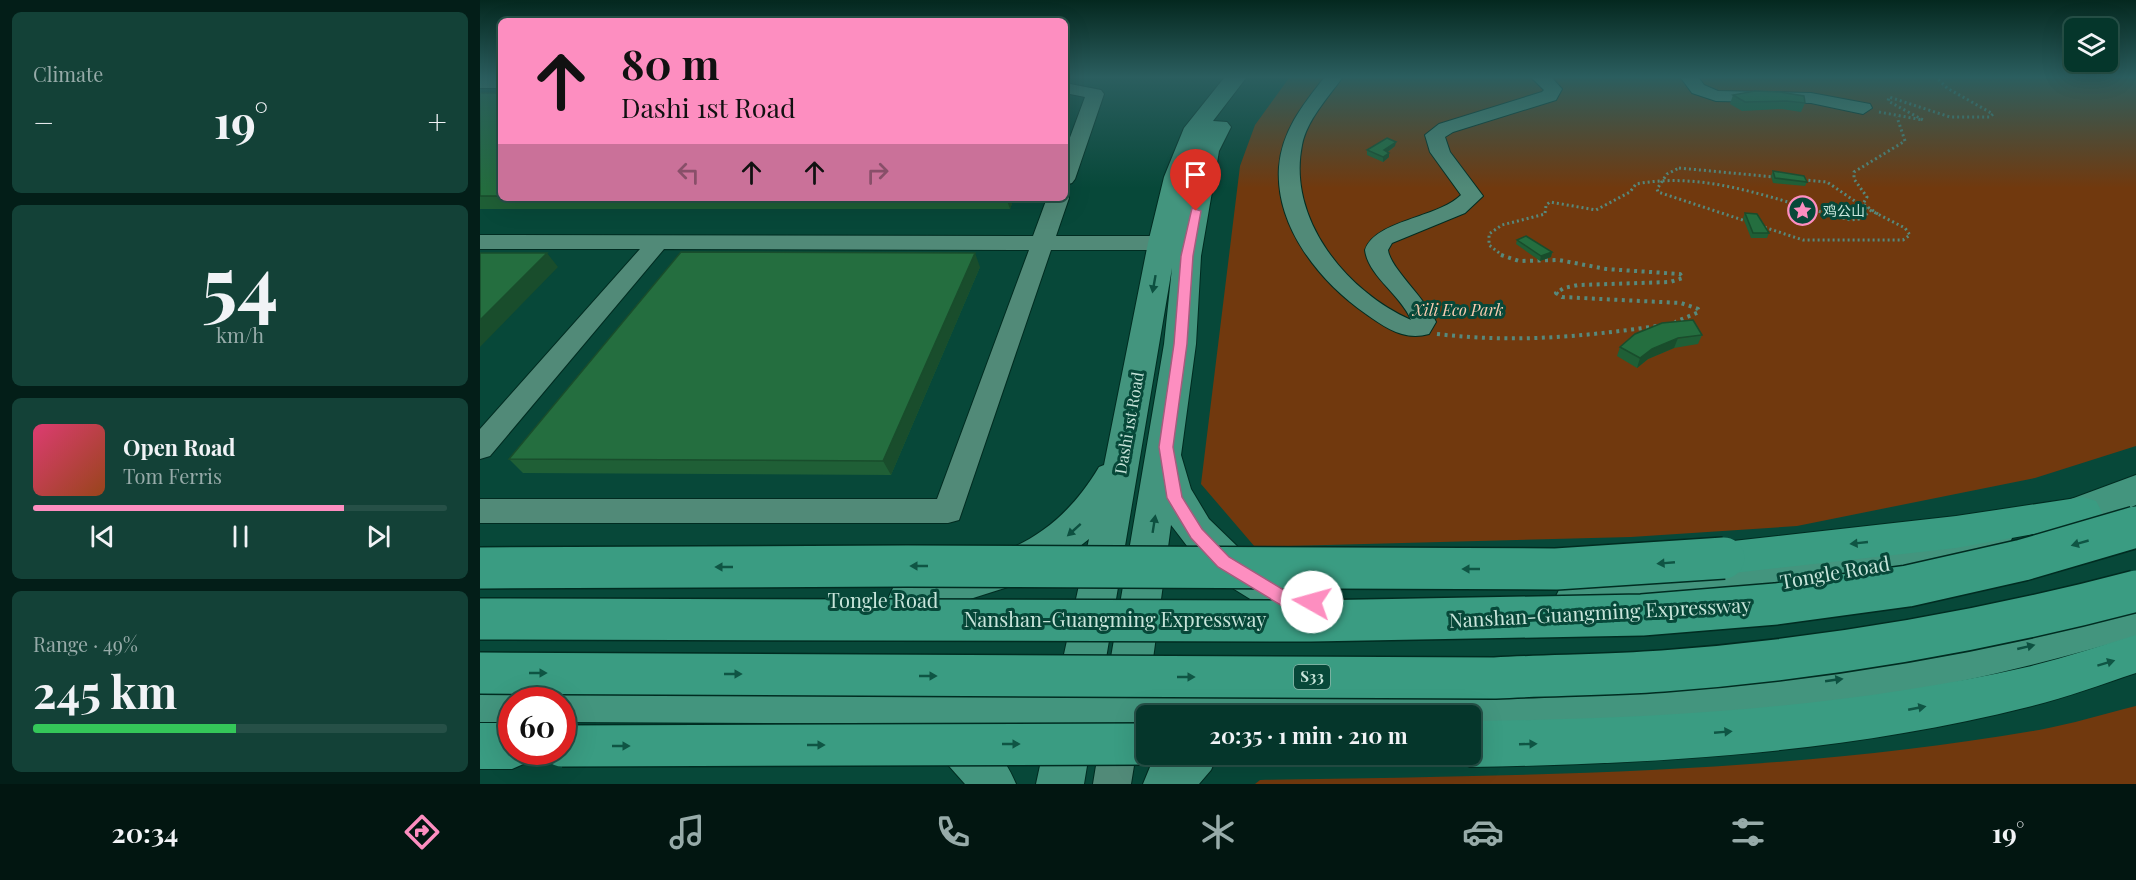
<!DOCTYPE html>
<meta charset="utf-8">
<style>
body{margin:0;font-family:"Playfair Display","Noto Sans SC",serif;background:#134137;color:#f1f3f6;height:100vh;display:flex;flex-direction:column;font-size:22px;white-space:nowrap}
*{box-sizing:border-box;margin:0}
p{font-size:20px;color:#97aba9}
.icon{flex:none;width:33px;height:33px;fill:none;stroke:currentColor;stroke-width:2;stroke-linecap:round;stroke-linejoin:round}
.map{position:relative;flex:1;overflow:hidden}
.drawer{display:flex;flex-direction:column;gap:12px;padding:12px;background:#031e18;width:480px}
.drawer>*{flex:none}
.hud{position:absolute;left:18px;top:18px;width:570px;height:183px;border-radius:9px;box-shadow:0 6px 24px #0002,0 0 0 2px #265047;background:#fd8ec0;color:#111;overflow:hidden}
.tools{position:absolute;left:1584px;top:18px;display:grid;gap:12px}
.tools a{display:grid;place-items:center;width:54px;height:54px;border-radius:9px;background:#05362b;box-shadow:0 6px 24px #0002,0 0 0 2px #265047;font-size:30px}
.speed{position:absolute;left:18px;top:687px;display:flex;gap:12px;font-size:30px;font-weight:700;text-align:center}
.speed>*{display:grid;place-content:center;width:78px;height:78px;border-radius:50%;background:#05362b;box-shadow:0 6px 24px #0002,0 0 0 2px #265047;line-height:1}
.speed .limit{border:9px solid #d22;background:#fff;color:#111}
.pin{position:absolute;display:grid;place-items:center;width:51px;height:51px;color:#fff;margin:-62px -26px;border-radius:50% 50% 50% 0;rotate:-45deg;box-shadow:0 0 6px #0007}
.pin .icon{rotate:45deg}
.me{position:absolute;width:66px;margin:-33px;rotate:277deg;stroke-linejoin:round;filter:drop-shadow(0 0 4px #0008)}
.turn{display:flex;align-items:center;gap:21px;height:126px;padding:0 24px;font-size:27px}
.turn .icon{width:78px;height:78px;stroke-width:2.5}
.turn b{display:block;font-size:42px;line-height:51px}
.lanes{display:flex;align-items:center;height:57px;padding:0 24px;background:#0003;justify-content:center;gap:30px;direction:ltr}
.lanes .off{opacity:.35}
.big{font-size:45px;font-weight:700;line-height:1.1}
.drawer .tile{flex:1;display:flex;flex-direction:column;justify-content:center;gap:9px;min-width:0;padding:0 21px;border-radius:9px;background:#134137}
.drawer .dial{align-items:center;gap:0}
.dial b{font-size:78px;line-height:1}
.song{display:flex;align-items:center;gap:18px}
.cover{width:72px;height:72px;border-radius:9px;background:linear-gradient(135deg,hsl(340 70% 55%),hsl(20 70% 35%))}
.played{height:6px;border-radius:3px;background:linear-gradient(90deg,#fd8ec0 75%,#265047 75%)}
.keys{display:flex;justify-content:space-around;direction:ltr}
.heat{display:flex;justify-content:space-between;align-items:center;font-size:33px;direction:ltr}
.charge{height:9px;border-radius:4px;background:linear-gradient(90deg,#34c759 49%,#265047 0)}
.trip{position:absolute;left:656px;top:705px;width:345px;height:60px;border-radius:9px;background:#05362b;box-shadow:0 6px 24px #0002,0 0 0 2px #265047;font-weight:700;line-height:60px;text-align:center}
.menu{display:flex;height:96px;justify-content:space-around;align-items:center;background:#021611;color:#97aba9}
.menu .icon{width:42px;height:42px}
.menu .current{color:#fd8ec0}
.menu b{font-size:27px;color:#f1f3f6}
main{display:flex;flex:1;min-height:0}
.map>svg:first-child{display:block}
.green{fill:#71390e}
.lines{fill:none;stroke-linecap:round;stroke-linejoin:round}
.minor-casing{stroke:#002c21;stroke-width:2}
.major-casing{stroke:#002c21;stroke-width:2}
.highway-casing{stroke:#002c21;stroke-width:2}
.path-far1{stroke:#57897c;stroke-width:3;stroke-dasharray:2 3;stroke-linecap:butt}
.path{stroke:#57897c;stroke-width:4;stroke-dasharray:3 4.5;stroke-linecap:butt}
.minor{fill:#518a78;fill-rule:evenodd}
.major{fill:#43957e;fill-rule:evenodd}
.highway{fill:#3a9c82;fill-rule:evenodd}
.highway-bridge-casing{stroke:#002c21;stroke-width:44;stroke-linecap:butt}
.path-bridge{stroke:#57897c;stroke-width:3;stroke-dasharray:2 3;stroke-linecap:butt}
.highway-bridge{stroke:#3a9c82;stroke-width:41}
.wall{fill:#1f5f36}
.shaded-wall{fill:#194d2c}
.building{fill:#246e3f;stroke:#194d2c;stroke-width:1.5}
.oneway{fill:#0d5040}
.oneway2{fill:#0f5544}
.route{fill:#fd8ec0;stroke:#a45c7d;stroke-width:1.5}
.labels{text-anchor:middle;stroke-width:6;stroke-linejoin:round;paint-order:stroke}
.far-poi-label{font-size:14px;fill:#c8e5db;stroke:#074839;text-anchor:start}
.shield{fill:#074839;stroke:#8eb6aa;stroke-width:1.5}
.shield-label{font-size:15px;font-weight:bold;fill:#c8e5db}
.park-label{font-size:16px;font-style:italic;fill:#fbcdb2;stroke:#074839}
.street-label{font-size:16px;fill:#c8e5db;stroke:#074839}
.near-street-label{font-size:20px;fill:#c8e5db;stroke:#074839}
</style>
<main>
<section class="drawer">
<div class="tile"><p>Climate</p>
<div class="heat"><a>−</a><b class="big">19°</b><a>+</a></div>
</div>
<div class="tile dial"><b>54</b><p>km/h</p></div>
<div class="tile">
<div class="song"><i class="cover"></i><div><b>Open Road</b><p>Tom Ferris</p></div></div>
<div class="played"></div>
<div class="keys"><svg class="icon" aria-label="previous" viewBox="0 0 24 24"><path d="M18 5L8 12l10 7zM5 5v14"/></svg><svg class="icon" aria-label="pause" viewBox="0 0 24 24"><path d="M8 5v14M16 5v14"/></svg><svg class="icon" aria-label="next" viewBox="0 0 24 24"><path d="M6 5l10 7-10 7zM19 5v14"/></svg></div>
</div>
<div class="tile"><p>Range · 49%</p><b class="big">245 km</b><div class="charge"></div></div>
</section>
<div class="map">
<svg width="1656" height="784" viewBox="0 0 1656 784">
<rect width="100%" height="100%" fill="#074839"/>
<path class="green" d="M809,78H1656V446L1555,478L1317,526L1151,537L775,547L721,484L760,166L775,125Z
M1656,706V784H775L780,780C1040,775 1301,775 1559,730C1591,724 1624,714 1656,706Z"/>
<g class="lines">
<defs>
<path id="minor" d="M0,78H21V88H0Z
M844,78H862C847,99 827,120 822,145C807,219 866,291 931,320C921,295 888,276 885,250C895,220 958,218 981,195L950,152L945,135L959,124L1062,92L1064,90L1052,78H1072L1082,89L1076,100L973,132L965,137L970,152L1003,196L985,213L912,243L908,250C910,268 947,300 956,322L949,334C924,341 906,328 886,314C840,282 795,227 799,167C802,131 822,106 844,78Z
M1201,78H1219L1224,85L1238,91L1331,93L1390,104L1392,108L1383,114L1331,103L1236,101L1212,93Z
M585,83L621,90L624,94L595,179L592,183L585,185V151L605,97L585,93Z
M585,193L589,198L576,236H682L690,238L693,243L690,248L682,250H571L479,520L468,523H0V499H457L549,250L184,249L10,456L0,459V429L160,249H0V235L553,236L567,198H585Z
M641,711L654,716L660,729L651,784H613L622,729L628,716Z"/>
<path id="major" d="M744,78H766L733,121L747,122L751,127L739,151L721,256L716,344L701,455L711,489L729,519L762,551L824,589L830,602L824,615L810,620L796,615L754,589L717,559L691,525L670,681C914,681 1160,688 1403,655C1488,643 1573,623 1656,600V636C1573,661 1489,682 1403,695C1266,715 1128,720 990,722V716H666V724H614L604,784H556L569,724H492C511,742 526,760 536,784H485L453,748L446,732L450,724L82,722V700H60L66,686L82,680L578,682L609,539L585,558L531,586L427,619L413,614L407,601L413,588C502,556 565,557 619,467L624,465L668,243L684,177L704,128ZM692,268L684,344L627,681L622,682Z
M1656,475V505L1616,523L1577,535L1564,531L1558,520L1564,509Z
M1513,522L1527,527L1532,538L1527,549L1413,579L1289,601L1096,614L1082,608L1076,596L1082,584L1096,578L1289,567L1413,547Z
M0,680H32L48,686L54,700H32V722H0Z
M683,754H738L731,770L719,784H663L670,767Z"/>
<path id="highway" d="M1603,497L1616,501L1622,512L1616,523L1476,548L1244,574L1230,570L1224,558L1230,546L1244,542L1476,516Z
M1656,635V673C1620,685 1585,698 1548,707C1365,753 1177,764 990,767L974,760L972,754H990V721C1177,719 1364,708 1547,667C1584,658 1620,646 1656,635Z
M0,723H32V752H53L48,762L32,769H0Z"/>
</defs>
<use href="#minor" class="minor-casing"/>
<use href="#major" class="major-casing"/>
<use href="#highway" class="highway-casing"/>
<path class="path-far1" d="M1399,112L1443,120L1408,101L1409,97L1470,117H1510L1513,114L1467,88L1457,78
M1398,214L1383,204L1387,197L1374,179V172L1425,141L1417,117
M1023,256L1009,245V234L1022,225L1065,214L1066,205L1070,202L1116,210L1150,192L1156,184C1229,170 1300,202 1370,220L1381,219L1390,211"/>
<path class="path" d="M1021,255L1039,261L1079,260L1126,269L1200,274L1203,278L1190,282L1098,285L1084,288L1076,293L1082,297L1201,303L1218,309L1219,312L1195,322
M957,334C1034,343 1101,337 1177,326"/>
<use href="#minor" class="minor"/>
<use href="#major" class="major"/>
<use href="#highway" class="highway"/>
<defs>
<path id="highway-bridge" d="M0,568L427,566L1076,569L1244,558
M0,619L831,621L1162,615L1296,604L1428,586L1543,560L1656,527
M0,673L1015,678C1071,675 1127,675 1183,671C1343,659 1501,632 1656,591
M82,746L666,744"/>
</defs>
<use href="#highway-bridge" class="highway-bridge-casing"/>
<path class="path-bridge" d="M1199,168L1347,182L1382,206L1425,228L1430,235L1423,240H1323L1178,192L1177,189L1187,174Z"/>
<use href="#highway-bridge" class="highway-bridge"/>
</g>
<path class="wall" d="M1275,91L1325,103L1321,112L1302,109L1262,111L1250,104L1253,95Z
M0,93H21V198H534L530,209H0Z
M915,146L908,152L909,157L903,162L887,155V150Z
M1293,171L1327,182L1325,186L1293,183L1291,176Z
M1265,213L1289,233L1287,238H1271L1263,218Z
M1037,240L1072,252L1071,257L1060,261L1036,244Z
M500,267L411,475L43,473L29,459Z
M1222,335L1218,344L1194,348L1168,359L1157,368L1137,356L1140,347Z"/>
<path class="shaded-wall" d="M916,142L915,146L903,155L904,150Z
M909,153V157L903,162V157Z
M526,198H534L530,209Z
M1072,252L1071,257L1060,261L1061,256Z
M67,253L78,267L0,347V320Z
M495,253L500,267L411,475L403,461Z
M1198,338L1194,348L1168,359L1157,368L1160,358L1172,349Z"/>
<path class="building" d="M1275,91L1300,92L1324,96L1325,103L1306,101L1265,102L1253,95Z
M0,93H21V196H0Z
M907,138L916,142L904,150L909,153L903,157L887,150Z
M1293,171L1324,176L1327,182L1295,178Z
M1265,213L1277,214L1289,233H1273Z
M1046,236L1072,252L1061,256L1037,240Z
M201,252L495,253L403,461L29,459Z
M0,253H67L0,320Z
M1213,320L1222,335L1198,338L1172,349L1160,358L1140,347L1155,334L1182,323Z"/>
<defs><path id="oneway-solid" d="M-6-.8H1V-3.2L6.5 0L1 3.2V.8H-6Z" transform="scale(1.5)"/></defs>
<g class="oneway">
<use href="#oneway-solid" transform="translate(674 284) rotate(100)"/>
<use href="#oneway-solid" transform="translate(674 524) rotate(-81)"/>
<use href="#oneway-solid" transform="translate(594 530) rotate(138)"/>
<use href="#oneway-solid" transform="translate(1546 647) rotate(-13)"/>
<use href="#oneway-solid" transform="translate(1354 680) rotate(-8)"/>
</g>
<g class="oneway2">
<use href="#oneway-solid" transform="translate(1379 543) rotate(174)"/>
<use href="#oneway-solid" transform="translate(1600 543) rotate(164)"/>
<use href="#oneway-solid" transform="translate(1186 563) rotate(175)"/>
<use href="#oneway-solid" transform="translate(439 566) rotate(-180)"/>
<use href="#oneway-solid" transform="translate(244 567) rotate(180)"/>
<use href="#oneway-solid" transform="translate(991 569) rotate(180)"/>
<use href="#oneway-solid" transform="translate(1626 663) rotate(-17)"/>
<use href="#oneway-solid" transform="translate(58 673)"/>
<use href="#oneway-solid" transform="translate(253 674)"/>
<use href="#oneway-solid" transform="translate(448 676)"/>
<use href="#oneway-solid" transform="translate(706 677)"/>
<use href="#oneway-solid" transform="translate(1437 708) rotate(-11)"/>
<use href="#oneway-solid" transform="translate(1243 732) rotate(-5)"/>
<use href="#oneway-solid" transform="translate(531 744)"/>
<use href="#oneway-solid" transform="translate(1048 744) rotate(-2)"/>
<use href="#oneway-solid" transform="translate(336 745)"/>
<use href="#oneway-solid" transform="translate(141 746)"/>
</g>
<linearGradient id="sky" x2="0" y2="1"><stop stop-color="#04281f"/><stop offset="0.41" stop-color="#2b5e5f"/><stop offset="1" stop-color="#2b5e5f" stop-opacity="0"/></linearGradient>
<rect width="1656" height="188" fill="url(#sky)"/>
<path class="route" d="M712,208L721,211L713,256L707,344L693,447L702,497L722,529L749,557L812,595L838,596L840,602L838,607L810,609L804,607L738,567L711,538L687,498L679,447L694,344L701,256Z"/>
<defs>
<symbol id="sight-ring" viewBox="-11 -11 22 22"><circle r="9.5" fill="#074839" stroke="#fd8ec0" stroke-width="1.5"/><path d="M0-6L1.8-2.2L6-1.7L2.9 1.2L3.7 5.4L0 3.3L-3.7 5.4L-2.9 1.2L-6-1.7L-1.8-2.2Z" fill="#fd8ec0"/></symbol>
</defs>
<g fill-rule="evenodd">
<use href="#sight-ring" x="1306" y="194" width="33" height="33"/>
</g>
<g class="labels">
<g class="far-poi-label">
<text x="1343" y="216">鸡公山</text>
</g>
<rect class="shield" x="814" y="665" width="36" height="24" rx="4.5"/>
<g class="shield-label">
<text x="832" y="682">S33</text>
</g>
<g class="park-label">
<text x="978" y="316">Xili Eco Park</text>
</g>
<g class="street-label">
<text transform="translate(649 423) rotate(-80)" y="6">Dashi 1st Road</text>
</g>
<g class="near-street-label">
<text transform="translate(1355 573) rotate(-10)" y="7">Tongle Road</text>
<text x="403" y="608">Tongle Road</text>
<text transform="translate(1120 613) rotate(-3)" y="7">Nanshan-Guangming Expressway</text>
<text x="635" y="627">Nanshan-Guangming Expressway</text>
</g>
</g>
</svg>
<div class="tools">
<a><svg class="icon" aria-label="layers" viewBox="0 0 24 24"><path d="M12 4l9 5-9 5-9-5zM3 14l9 5 9-5"/></svg></a>
</div>
<div class="speed"><div class="limit">60</div></div>
<div class="pin" style="left:716px;top:211px;background:#d93025"><svg class="icon" aria-label="arrive" viewBox="0 0 24 24"><path d="M6 21V4h12l-3 4 3 4H6"/></svg></div>
<svg class="me" style="left:832px;top:602px" viewBox="-20 -20 40 40"><circle r="19" fill="#fff"/><path d="M0-13L10 11 0 6-10 11z" fill="#fd8ec0"/></svg>
<div class="trip">20:35 · 1 min · 210 m</div>
<div class="hud">
<div class="turn"><svg class="icon" aria-label="ahead" viewBox="0 0 24 24"><path d="M12 20V5M6 11l6-6 6 6"/></svg><div><b>80 m</b>Dashi 1st Road</div></div>
<div class="lanes"><svg class="icon off" aria-label="left" viewBox="0 0 24 24"><path d="M17 20v-9H6M10 6l-5 5 5 5"/></svg><svg class="icon" aria-label="ahead" viewBox="0 0 24 24"><path d="M12 20V5M6 11l6-6 6 6"/></svg><svg class="icon" aria-label="ahead" viewBox="0 0 24 24"><path d="M12 20V5M6 11l6-6 6 6"/></svg><svg class="icon off" aria-label="right" viewBox="0 0 24 24"><path d="M7 20v-9h11M14 6l5 5-5 5"/></svg></div>
</div>
</div>
</main>
<nav class="menu">
<b>20:34</b>
<svg class="icon current" aria-label="directions" viewBox="0 0 24 24"><path d="M12 3l9 9-9 9-9-9zM9 14v-3h6M13 9l2 2-2 2"/></svg>
<svg class="icon" aria-label="music" viewBox="0 0 24 24"><path d="M9 18V5l10-2v13"/><circle cx="6" cy="18" r="3"/><circle cx="16" cy="16" r="3"/></svg>
<svg class="icon" aria-label="phone" viewBox="0 0 24 24"><path d="M5 4h4l2 5-3 2q2 4 5 5l2-3 5 2v4C11 20 4 13 5 4z"/></svg>
<svg class="icon" aria-label="climate" viewBox="0 0 24 24"><path d="M12 3v18M4 7l16 10M4 17L20 7"/></svg>
<svg class="icon" aria-label="car" viewBox="0 0 24 24"><path d="M5 17H2v-5l4-1 3-4h7l3 4 3 1v5h-3M9 17h6M6 11h13"/><circle cx="7" cy="17" r="2"/><circle cx="17" cy="17" r="2"/></svg>
<svg class="icon" aria-label="filters" viewBox="0 0 24 24"><path d="M4 7h16M4 17h16"/><circle cx="9" cy="7" r="2"/><circle cx="15" cy="17" r="2"/></svg>
<b>19°</b>
</nav>
